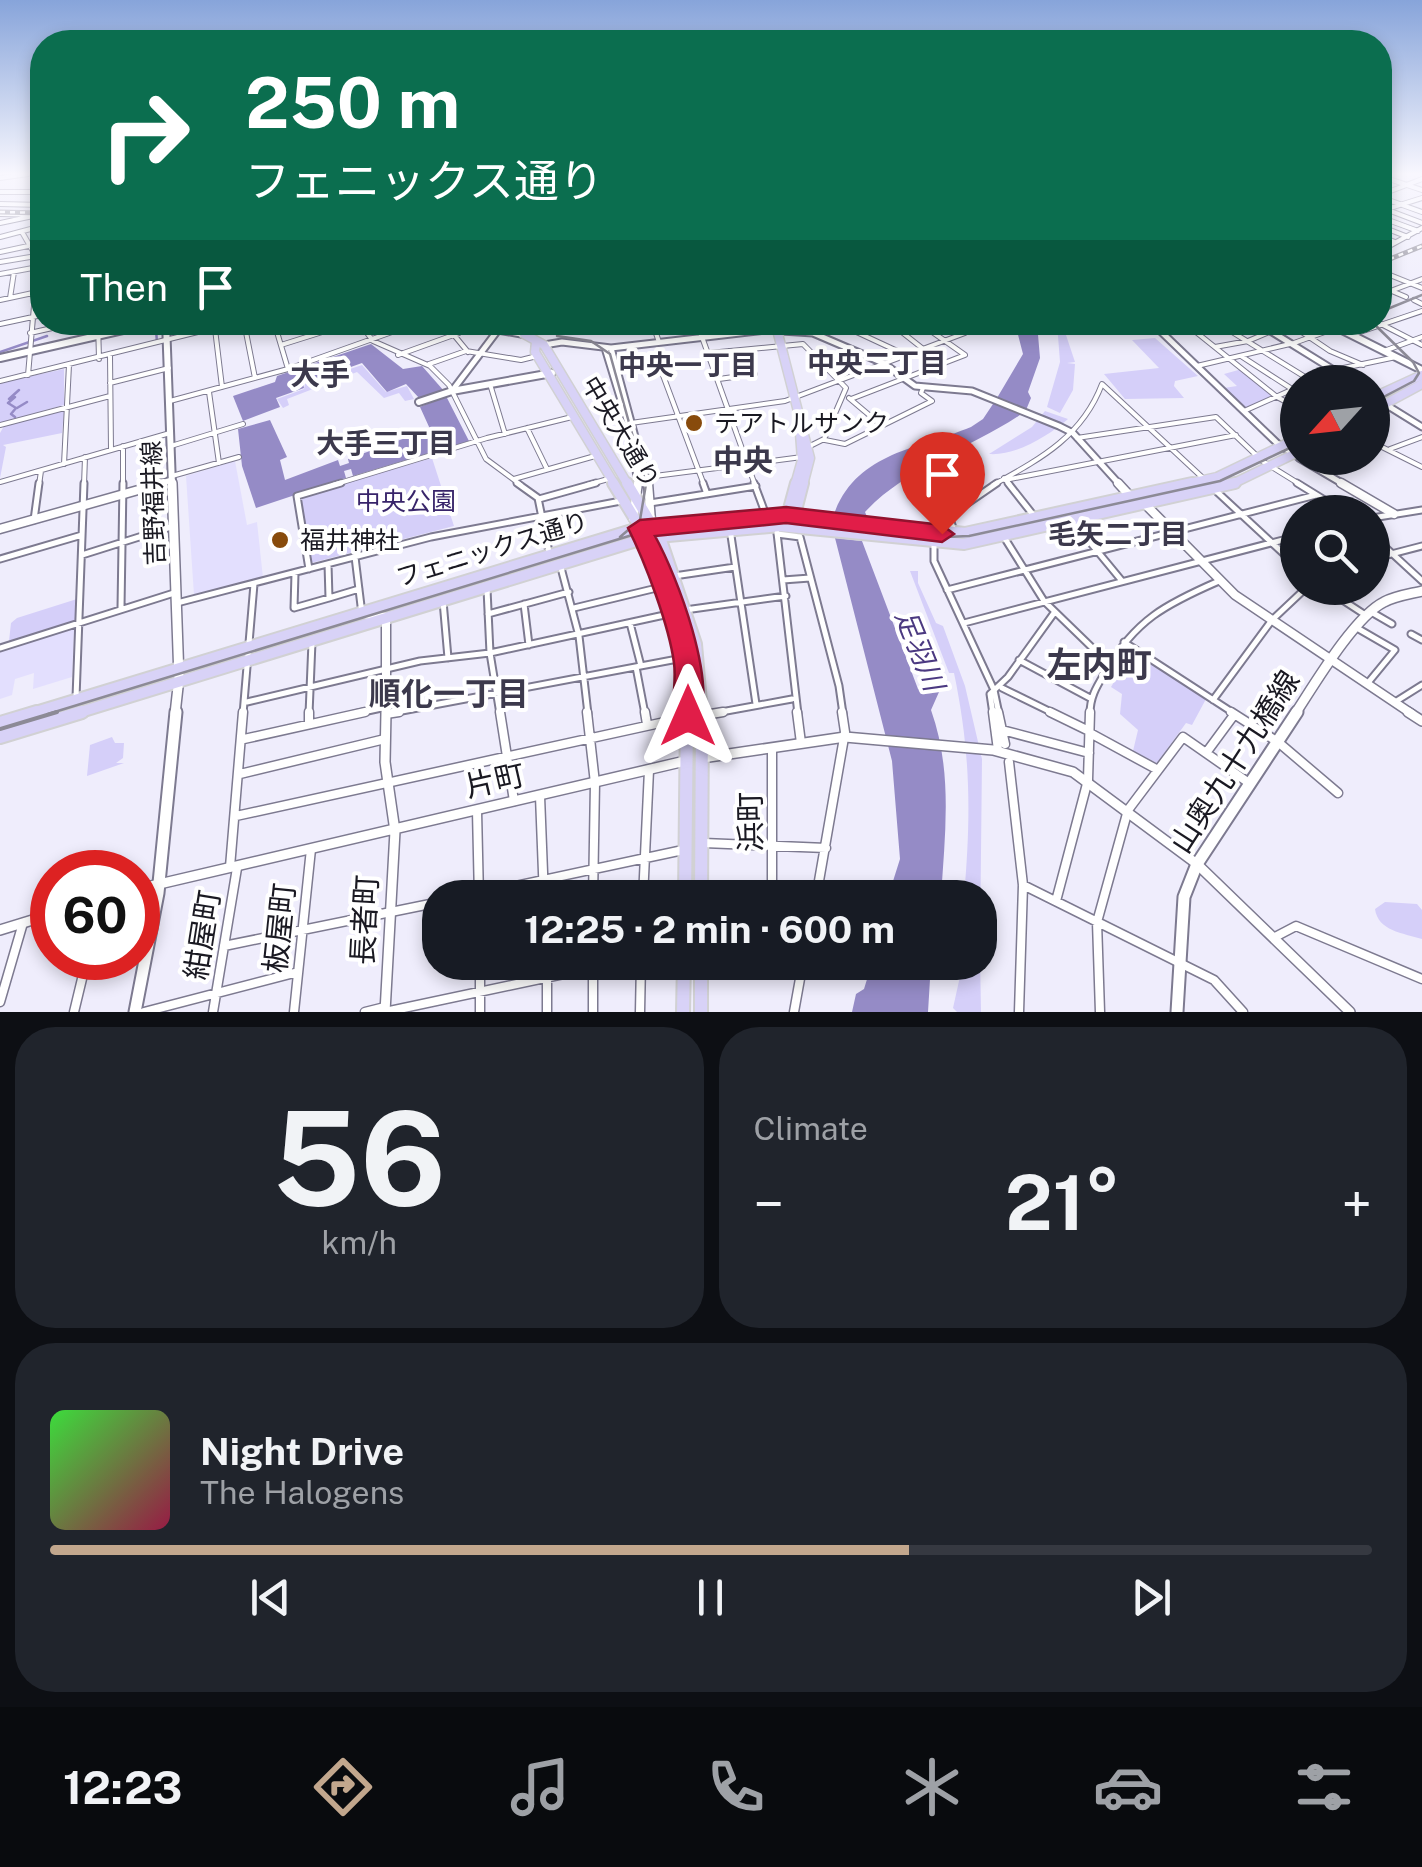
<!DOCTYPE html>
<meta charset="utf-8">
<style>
body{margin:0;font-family:"Public Sans","Noto Sans JP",sans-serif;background:#20242c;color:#f1f3f6;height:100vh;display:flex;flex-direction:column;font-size:38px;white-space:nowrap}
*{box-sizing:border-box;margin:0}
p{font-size:32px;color:#9ea1a6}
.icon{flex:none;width:55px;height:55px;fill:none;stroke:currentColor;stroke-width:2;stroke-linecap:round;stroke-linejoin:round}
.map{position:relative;height:1012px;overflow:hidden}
.drawer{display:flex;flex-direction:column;gap:15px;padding:15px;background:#0d0f14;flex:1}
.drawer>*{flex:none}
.hud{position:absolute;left:30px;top:30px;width:1362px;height:305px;border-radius:40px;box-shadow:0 5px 15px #0003;background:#0b6e4f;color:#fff;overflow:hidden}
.needle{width:65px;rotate:243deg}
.buttons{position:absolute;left:1280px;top:365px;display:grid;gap:20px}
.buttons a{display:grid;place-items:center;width:110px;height:110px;border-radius:50%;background:#171b24;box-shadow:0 5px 15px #0003;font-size:50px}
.speed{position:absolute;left:30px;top:850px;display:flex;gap:20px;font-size:50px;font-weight:700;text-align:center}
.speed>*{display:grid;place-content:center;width:130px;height:130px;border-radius:50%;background:#171b24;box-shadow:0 5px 15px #0003;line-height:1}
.speed .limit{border:15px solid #d22;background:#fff;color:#111}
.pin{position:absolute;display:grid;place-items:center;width:85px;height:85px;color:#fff;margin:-102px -42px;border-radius:50% 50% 50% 0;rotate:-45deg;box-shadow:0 0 10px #0007}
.pin .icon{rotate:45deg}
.me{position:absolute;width:110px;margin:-55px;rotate:0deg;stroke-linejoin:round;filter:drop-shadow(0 0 8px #0008)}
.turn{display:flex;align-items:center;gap:35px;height:210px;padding:0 50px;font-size:45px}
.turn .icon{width:130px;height:130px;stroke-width:2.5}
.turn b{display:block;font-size:70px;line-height:85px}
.then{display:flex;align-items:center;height:95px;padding:0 50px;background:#0003;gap:20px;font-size:38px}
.big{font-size:75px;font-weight:700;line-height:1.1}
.drawer .card{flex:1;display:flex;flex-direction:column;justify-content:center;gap:15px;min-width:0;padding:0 35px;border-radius:40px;background:#20242c}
.drawer .dial{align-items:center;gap:0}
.dial b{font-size:130px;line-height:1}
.song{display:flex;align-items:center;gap:30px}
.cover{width:120px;height:120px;border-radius:15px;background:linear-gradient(135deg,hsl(120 70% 55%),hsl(340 70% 35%))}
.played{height:10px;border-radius:5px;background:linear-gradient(90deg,#c2a78d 65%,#363941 65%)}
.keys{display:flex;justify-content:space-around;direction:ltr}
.heat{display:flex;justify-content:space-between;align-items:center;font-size:55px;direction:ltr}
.drawer .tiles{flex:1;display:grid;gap:15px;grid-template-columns:1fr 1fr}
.card:last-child{grid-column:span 2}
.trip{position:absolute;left:422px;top:880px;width:575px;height:100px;border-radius:40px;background:#171b24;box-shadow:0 5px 15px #0003;font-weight:700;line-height:100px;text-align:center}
.dock{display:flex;height:160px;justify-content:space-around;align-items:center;background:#090b0e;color:#9ea1a6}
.dock .icon{width:70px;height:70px}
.dock .active{color:#c2a78d}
.dock b{font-size:45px;color:#f1f3f6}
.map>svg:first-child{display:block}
.built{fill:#e3dffe}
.green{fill:#d5cff9}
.water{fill:#958bc6}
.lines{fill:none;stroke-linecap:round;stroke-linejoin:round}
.stream{stroke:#958bc6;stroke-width:2.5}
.minor-far2-casing{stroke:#7d7a90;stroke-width:6}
.minor-far1-casing{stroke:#7d7a90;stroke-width:9}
.minor-casing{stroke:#7d7a90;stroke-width:11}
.tertiary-far3-casing{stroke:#7d7a90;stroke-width:6}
.tertiary-far2-casing{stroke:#7d7a90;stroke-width:9}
.tertiary-far1-casing{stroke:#7d7a90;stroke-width:11}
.tertiary-casing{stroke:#7d7a90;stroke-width:12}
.secondary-far2-casing{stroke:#7d7a90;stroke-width:10}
.secondary-far1-casing{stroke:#7d7a90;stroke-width:12}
.secondary-casing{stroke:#7d7a90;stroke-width:15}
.primary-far2-casing{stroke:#d1d1d3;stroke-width:11}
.primary-far1-casing{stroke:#d1d1d3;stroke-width:14}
.primary-casing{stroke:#d1d1d3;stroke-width:16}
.minor-far2{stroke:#fff;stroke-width:4}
.minor-far1{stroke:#fff;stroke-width:5}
.minor{stroke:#fff;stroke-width:8}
.tertiary-far3{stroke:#fff;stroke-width:4}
.tertiary-far2{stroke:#fff;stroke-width:5}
.tertiary-far1{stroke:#fff;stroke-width:8}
.tertiary{stroke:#fff;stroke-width:9}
.secondary-far2{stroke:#fff;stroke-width:6}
.secondary-far1{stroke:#fff;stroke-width:9}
.secondary{stroke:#fff;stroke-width:11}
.primary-far2{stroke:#d8d2f7;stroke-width:8}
.primary-far1{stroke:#d8d2f7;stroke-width:10}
.primary{stroke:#d8d2f7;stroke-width:12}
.tram-far1{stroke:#8c8a96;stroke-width:2.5}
.tram{stroke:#8c8a96;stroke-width:4}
.rail-casing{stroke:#8c8a96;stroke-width:5}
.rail{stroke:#fff;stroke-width:2.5;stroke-dasharray:5;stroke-linecap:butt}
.route{fill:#e11d48;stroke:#92132f;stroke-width:2.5}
.poi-dot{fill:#884b0c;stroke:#fff;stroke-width:4}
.labels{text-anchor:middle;stroke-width:8;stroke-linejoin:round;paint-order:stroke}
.poi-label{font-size:25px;fill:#1a1922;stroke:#fff;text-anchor:start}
.street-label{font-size:25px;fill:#1a1922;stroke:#fff}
.park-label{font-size:25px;fill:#38246a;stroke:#fff}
.neighbourhood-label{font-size:28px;font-weight:bold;fill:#3c394c;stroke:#fff}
.water-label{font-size:28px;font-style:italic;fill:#4b3981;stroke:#fff}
.quarter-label{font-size:30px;font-weight:bold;fill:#3c394c;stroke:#fff}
.near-street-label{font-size:30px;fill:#1a1922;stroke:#fff}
.near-neighbourhood-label{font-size:32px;font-weight:bold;fill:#3c394c;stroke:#fff}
.near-quarter-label{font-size:35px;font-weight:bold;fill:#3c394c;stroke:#fff}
</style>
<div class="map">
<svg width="1422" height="1012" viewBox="0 0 1422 1012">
<rect width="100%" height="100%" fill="#efedfc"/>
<path class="built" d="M235,461L247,525L257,522L263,578L194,595L186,476Z
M74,627L72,677L33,689L34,673L15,679L12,695L0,699V649Z"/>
<path class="green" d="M1057,323H1062L1075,362L1067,363L1075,364L1073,390L1060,413L1047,407L1060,362Z
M1155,338L1198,376L1175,381L1174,386L1184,398L1125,399L1104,374L1159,368L1132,340Z
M362,365L386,392L407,386L414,399L405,401L399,393L384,398L357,372L287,399L289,405L283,408L277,399L304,389L305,384Z
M64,369V405L0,423V383Z
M1242,369L1274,396L1246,409L1224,388L1237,386L1224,374Z
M64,411L62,433L3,445L6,447L0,478V433L4,426Z
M1045,411L1068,419C1048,436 1016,456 989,454L1032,427Z
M432,458L454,526L311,563L300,501L307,494Z
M910,571H918V583L936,623L943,626L965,686L982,759L980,946V898L964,897C971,816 971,754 954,673H949Z
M77,599L76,620L9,641L11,623L17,618Z
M1128,649L1206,699L1192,725L1186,723L1157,763L1133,751L1138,730L1120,714L1122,694L1111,687L1123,667L1119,662Z
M112,737L115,743H124L123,758L116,763H124L87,776L90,745Z
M1385,902L1417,904L1422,910V939C1403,933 1378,931 1375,909Z
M980,955L981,1012H957L953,1008L963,963L980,962Z"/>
<path class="water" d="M1015,323H1037L1040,358L1028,392L1031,398L1026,410L997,398L1023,354Z
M371,344L403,369L422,366L444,391L420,399L406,384L387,392L362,363L303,384L304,388L276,398L280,407L243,421L233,396L275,382L277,376Z
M446,396L469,441L353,476L351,469L344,471L346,478L256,508L242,466L238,429L270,420L287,457L280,460L285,480L338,460L340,466L349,463L348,459L430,429L420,407Z
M995,401L1023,413C972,448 907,467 865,512L868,519L834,514C856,453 917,449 971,427L983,419Z
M835,538L862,541L918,689L943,683L931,710C953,772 945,833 941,897H888L900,859L892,761Z
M872,963H931L928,1012H852L856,994L864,989Z"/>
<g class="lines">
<path class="stream" d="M156,329L157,343
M0,352L47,336
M15,397L8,403L16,408L11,414L15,417
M9,399L19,390
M17,408L27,402"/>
<defs>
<path id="minor-far2" d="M1380,176L1422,190
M0,178L28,174
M31,192L42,184
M1380,197L1422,212
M0,204L42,205
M1380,207L1422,223
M1387,209L1422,198
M0,214L42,215
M1380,217L1418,231
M0,223L33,216
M1380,226L1408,237
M22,232L38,260L28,375
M1380,236L1395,242
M0,237L42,226L31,217
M1380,251L1422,228
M0,252L42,243
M0,262L36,256
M1380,271L1422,288
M0,274L38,267
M1380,286L1406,297
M1380,295L1422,279
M10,298L14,272
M0,300L42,291
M1414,300L1422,304
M98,322L99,359
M244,322L255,378
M274,322L288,369
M359,322L373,341L430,366L449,385L486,459L521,485
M652,322L659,342
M835,322L906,355
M889,322L922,348
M1216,322L1310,380
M1287,322L1330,351L1363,365
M0,324L42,315
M955,324L974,322
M1186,324L1277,397L1298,408
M1381,324L1422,345
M215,329L222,387
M1159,330L1193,322
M30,333L79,322
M1354,334L1422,311
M454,335L468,352
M702,337L755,485
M281,345L354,322
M1215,347L1248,341L1288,324
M729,351L733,360L751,359
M1384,351L1422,337
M709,353L803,344L846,388L824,439L808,447
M398,355L459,333L468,324
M110,356L111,450
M1241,356L1292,389
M658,362L704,485
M429,364L466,351L521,360L537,356
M1197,366L1294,343L1333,329
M719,379L755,374
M0,381L238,322
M1305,382L1334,370L1396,357
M110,383L169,368
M490,384L505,434
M209,392L219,463
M849,398L881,425
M851,399L965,355L921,324
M170,401L288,369L420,322
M1244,411L1298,387
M631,423L785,401L965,333L952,324L914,322
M0,425L110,396
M527,428L547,469
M1077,438L1216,417L1257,456
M825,440L845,444L932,401L921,393L923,388
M1372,442L1422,467
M171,446L243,424
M1390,449L1422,437
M1259,459L1301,485
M64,464L69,365
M1329,475L1355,458
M172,476L239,457
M647,477L802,457
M1004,478L1010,485
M514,479L595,456
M1005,480L1236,435
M0,482L170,433
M39,485L41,471
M84,485L85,457
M123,485V446
M333,485L487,438L572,417
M587,485L608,479
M993,485C1040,459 1082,437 1102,384L1204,479"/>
<path id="minor-far1" d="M517,483L538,498L549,552
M703,483L707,494
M754,483L767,518
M1008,483L1034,516
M1297,483L1344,512
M1215,490L1298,567
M539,499L596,483
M650,503L756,486
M1065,512L1122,581
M1372,518L1422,510
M34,520L39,483
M730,529L756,704
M954,531L949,516L997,483
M777,533L798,714
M777,534L800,537L839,686L843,714
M1372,535L1422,581
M1004,537L1044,601L1110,665
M934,544V561L994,690L999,714
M82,555L174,526
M355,557L362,614
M0,559L82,535
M1372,559L1422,546
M328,564L329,598L359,589
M560,564L579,636L588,714
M309,569L297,496L341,483
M295,573L294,608L329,598
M674,576L735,567
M783,580L810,578
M1324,588L1367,616
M487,589L490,653L500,714
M947,590L1316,495
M443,601L448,658
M177,603L431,537L621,501
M524,604L529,645
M121,608L123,483
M574,608L661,587
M685,610L786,596
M1373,613L1392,624
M488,614L569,592
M630,623L641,666
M964,623L1298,536
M1357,628L1395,650L1367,684
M1411,634L1422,640
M1124,642L1235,714
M0,648L174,593
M1019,660L1090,698
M636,667L645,714
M1002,688L1055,714
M76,698L84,483
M1213,700L1272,620L1306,588
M247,702L420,661L490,653L669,614
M1395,702L1422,685
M243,714L254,584
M309,714L312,642
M354,714L386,707
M386,714L683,658
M710,714L792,699
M993,714L990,694L1008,677L1054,613
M1090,714C1090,696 1097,686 1106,671C1135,620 1166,604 1219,581"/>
<path id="minor" d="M500,712L514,801
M587,712L595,783L593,898
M645,712L647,724
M797,712L801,743
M993,712L998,750
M998,712L1005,744
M1050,712L1089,731
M1231,712L1278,742L1338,793
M386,714L399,712
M705,715L723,712
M309,724V712
M1002,730L1089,753
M1090,733L1158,770
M244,739L365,712
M772,750V898
M1206,753L1234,715
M1009,762L1023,885L1019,1012
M240,774L385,739
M540,796L544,898
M477,811L479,898
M236,816L683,718
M704,843L826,848
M230,867L243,712
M1023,885L1214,980L1243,1012
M459,898L683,850
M643,898L649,770
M816,898L845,732L842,712
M1056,901L1088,780L1090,712
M1275,937L1296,926L1422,979
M224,946L440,902
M480,962V1012
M547,962V1012
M593,962V1012
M0,1002L23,923
M74,1012L87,958
M144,1012L298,972
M213,1012L237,868
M294,1012L311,849
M365,1012L385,1007
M385,1012L620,962
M640,1012L641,962
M794,1012L803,962
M1100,1012L1097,922L1128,810L1183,737L1249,783"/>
<path id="tertiary-far3" d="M0,192H42
M1380,195L1422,179"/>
<path id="tertiary-far2" d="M697,322L702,337
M1151,322L1277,443L1298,457
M1256,322L1353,382
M544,345L562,342L611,348L766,330L813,333L883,363L915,386L972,391L1059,426L1073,433L1120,485
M605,348L631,433L638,485
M611,348L648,485
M452,391L498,330
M1372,396L1422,427
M1299,458L1345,485
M154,485L172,480"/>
<path id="tertiary-far1" d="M648,483L651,521
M1118,483L1130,496
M1341,483L1394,514
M1145,504L1235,595L1412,714
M633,518L638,483
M0,529L163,483
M363,614L386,617V714"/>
<path id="tertiary" d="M1408,712L1422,721
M702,758L845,737L993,750L1073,772L1197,864L1350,1012
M138,889L685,761
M0,930L52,914
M385,1012L395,831L385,762L386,712"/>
<path id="secondary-far2" d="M166,322L172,485
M455,322L524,334
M1326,322L1422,370
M0,358L158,322
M419,402L452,391L552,373"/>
<path id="secondary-far1" d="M172,483L179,678L175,714
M1295,714C1314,685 1354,617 1384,602C1395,596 1410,594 1422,591"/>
<path id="secondary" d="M135,1012L158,893L176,712
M1177,1012L1184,897L1197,864L1297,712"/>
<path id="primary-far2" d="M775,322L810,458L803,485
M524,334L544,345L628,485
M536,342L535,352L615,485
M1372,398L1422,375
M1372,411L1422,384
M795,485L802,460L800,433
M1181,485L1217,477L1298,438
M1230,485L1298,452"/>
<path id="primary-far1" d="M613,483L649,542L687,663V714
M627,483L661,540L696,644L702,714
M794,518L803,483
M786,520L796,483
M29,714L632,530L787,515L965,533L1192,483
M74,714L646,538L780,526L964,544L1235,483"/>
<path id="primary" d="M0,723L37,712
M0,737L82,712
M685,898L687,712
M701,898L702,712
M701,962V1012
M683,1012L684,962"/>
</defs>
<use href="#minor-far2" class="minor-far2-casing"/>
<use href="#minor-far1" class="minor-far1-casing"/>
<use href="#minor" class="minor-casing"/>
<use href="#tertiary-far3" class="tertiary-far3-casing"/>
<use href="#tertiary-far2" class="tertiary-far2-casing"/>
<use href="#tertiary-far1" class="tertiary-far1-casing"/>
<use href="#tertiary" class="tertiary-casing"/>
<use href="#secondary-far2" class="secondary-far2-casing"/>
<use href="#secondary-far1" class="secondary-far1-casing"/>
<use href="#secondary" class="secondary-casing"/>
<use href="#primary-far2" class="primary-far2-casing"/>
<use href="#primary-far1" class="primary-far1-casing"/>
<use href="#primary" class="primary-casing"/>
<use href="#minor-far2" class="minor-far2"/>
<use href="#minor-far1" class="minor-far1"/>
<use href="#minor" class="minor"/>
<use href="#tertiary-far3" class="tertiary-far3"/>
<use href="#tertiary-far2" class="tertiary-far2"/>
<use href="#tertiary-far1" class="tertiary-far1"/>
<use href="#tertiary" class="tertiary"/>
<use href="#secondary-far2" class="secondary-far2"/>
<use href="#secondary-far1" class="secondary-far1"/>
<use href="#secondary" class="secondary"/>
<use href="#primary-far2" class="primary-far2"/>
<use href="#primary-far1" class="primary-far1"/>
<use href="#primary" class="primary"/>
<path class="tram-far1" d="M1380,312L1422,295
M1372,322L1413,362L1419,373L1414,381L1372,403
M557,336L591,341L610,354L646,484L640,520L620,537
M48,714L642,532L786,519L945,537L969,536L1220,481L1298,444"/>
<path class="tram" d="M0,729L57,712"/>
<defs>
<path id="rail" d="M0,212L42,213
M1380,263L1422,246
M988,322H1139"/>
</defs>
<use href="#rail" class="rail-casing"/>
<use href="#rail" class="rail"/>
</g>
<linearGradient id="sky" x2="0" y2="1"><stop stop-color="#87a4da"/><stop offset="0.55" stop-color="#f8f7fe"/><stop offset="1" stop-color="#f8f7fe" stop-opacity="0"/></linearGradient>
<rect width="1422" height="316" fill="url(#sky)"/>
<path class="route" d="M786,507L942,525L954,534L942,542L786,523L655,536C677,576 718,682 698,726L688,730L678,726C669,706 677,684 674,663C669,625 645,562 628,528L640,520Z"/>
<g class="poi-dot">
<circle cx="694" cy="423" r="10"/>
<circle cx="280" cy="540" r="10"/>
</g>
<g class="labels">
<g class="poi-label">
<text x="714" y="432">テアトルサンク</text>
<text x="300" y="549">福井神社</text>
</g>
<g class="street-label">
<text transform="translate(621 432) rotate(59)" y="9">中央大通り</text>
<text transform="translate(153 503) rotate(-92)" y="9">吉野福井線</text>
<text transform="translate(492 549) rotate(-17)" y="9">フェニックス通り</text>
</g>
<g class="park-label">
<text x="406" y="510">中央公園</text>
</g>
<g class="neighbourhood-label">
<text x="877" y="373">中央二丁目</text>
<text x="688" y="375">中央一丁目</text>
<text x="386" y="453">大手三丁目</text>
<text x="1118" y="544">毛矢二丁目</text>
</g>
<g class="water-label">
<text transform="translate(920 650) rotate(68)" y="10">足羽川</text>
</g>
<g class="quarter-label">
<text x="320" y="385">大手</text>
<text x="743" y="471">中央</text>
</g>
<g class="near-street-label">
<text transform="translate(1235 762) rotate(-57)" y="10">山奥九十九橋線</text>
<text transform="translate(495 781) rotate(-13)" y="10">片町</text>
<text transform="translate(751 822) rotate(-91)" y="10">浜町</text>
<text transform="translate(365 920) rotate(-87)" y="10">長者町</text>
<text transform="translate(280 928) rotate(-84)" y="10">板屋町</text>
<text transform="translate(203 935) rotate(-81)" y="10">紺屋町</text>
</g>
<g class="near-neighbourhood-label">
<text x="449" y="705">順化一丁目</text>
</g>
<g class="near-quarter-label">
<text x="1099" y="677">左内町</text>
</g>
</g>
</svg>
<div class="buttons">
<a><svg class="needle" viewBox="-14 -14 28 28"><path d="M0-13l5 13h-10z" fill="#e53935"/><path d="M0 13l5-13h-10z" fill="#9ea1a6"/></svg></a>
<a><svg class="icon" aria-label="search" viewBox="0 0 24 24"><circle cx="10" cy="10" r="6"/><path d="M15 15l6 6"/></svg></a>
</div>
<div class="speed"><div class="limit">60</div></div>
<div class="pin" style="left:942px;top:534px;background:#d93025"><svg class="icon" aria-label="arrive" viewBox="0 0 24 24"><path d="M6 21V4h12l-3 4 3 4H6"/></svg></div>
<svg class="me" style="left:688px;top:716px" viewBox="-20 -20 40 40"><path d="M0-17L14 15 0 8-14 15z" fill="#e11d48" stroke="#fff" stroke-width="4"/></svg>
<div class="trip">12:25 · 2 min · 600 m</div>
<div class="hud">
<div class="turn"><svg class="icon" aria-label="right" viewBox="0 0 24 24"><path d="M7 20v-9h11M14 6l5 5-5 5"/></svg><div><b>250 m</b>フェニックス通り</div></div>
<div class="then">Then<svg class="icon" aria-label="arrive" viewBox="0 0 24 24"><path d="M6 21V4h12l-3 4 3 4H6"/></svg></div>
</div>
</div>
<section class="drawer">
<div class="tiles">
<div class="card dial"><b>56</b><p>km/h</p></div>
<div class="card"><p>Climate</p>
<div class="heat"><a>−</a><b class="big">21°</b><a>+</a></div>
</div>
<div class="card">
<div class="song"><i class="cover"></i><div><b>Night Drive</b><p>The Halogens</p></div></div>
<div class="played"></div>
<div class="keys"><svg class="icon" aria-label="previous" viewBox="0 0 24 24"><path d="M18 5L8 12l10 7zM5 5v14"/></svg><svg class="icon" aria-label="pause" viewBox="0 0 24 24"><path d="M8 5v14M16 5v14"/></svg><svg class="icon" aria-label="next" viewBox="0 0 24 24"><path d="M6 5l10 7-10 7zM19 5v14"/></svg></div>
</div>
</div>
</section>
<nav class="dock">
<b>12:23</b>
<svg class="icon active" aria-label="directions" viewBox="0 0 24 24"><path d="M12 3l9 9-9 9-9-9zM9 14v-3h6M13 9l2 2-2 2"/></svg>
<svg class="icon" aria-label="music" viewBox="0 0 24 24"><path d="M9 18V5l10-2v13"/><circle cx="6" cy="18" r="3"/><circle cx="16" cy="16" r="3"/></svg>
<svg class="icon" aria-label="phone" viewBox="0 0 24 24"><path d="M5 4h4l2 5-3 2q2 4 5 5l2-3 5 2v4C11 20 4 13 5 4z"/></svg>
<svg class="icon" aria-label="climate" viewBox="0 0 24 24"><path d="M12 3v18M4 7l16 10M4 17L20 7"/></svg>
<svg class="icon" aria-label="car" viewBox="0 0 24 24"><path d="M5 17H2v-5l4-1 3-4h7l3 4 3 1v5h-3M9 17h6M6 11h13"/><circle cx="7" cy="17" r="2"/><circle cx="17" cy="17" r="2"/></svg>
<svg class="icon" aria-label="filters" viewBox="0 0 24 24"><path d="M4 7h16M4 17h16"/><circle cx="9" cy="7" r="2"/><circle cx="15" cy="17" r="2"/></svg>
</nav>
